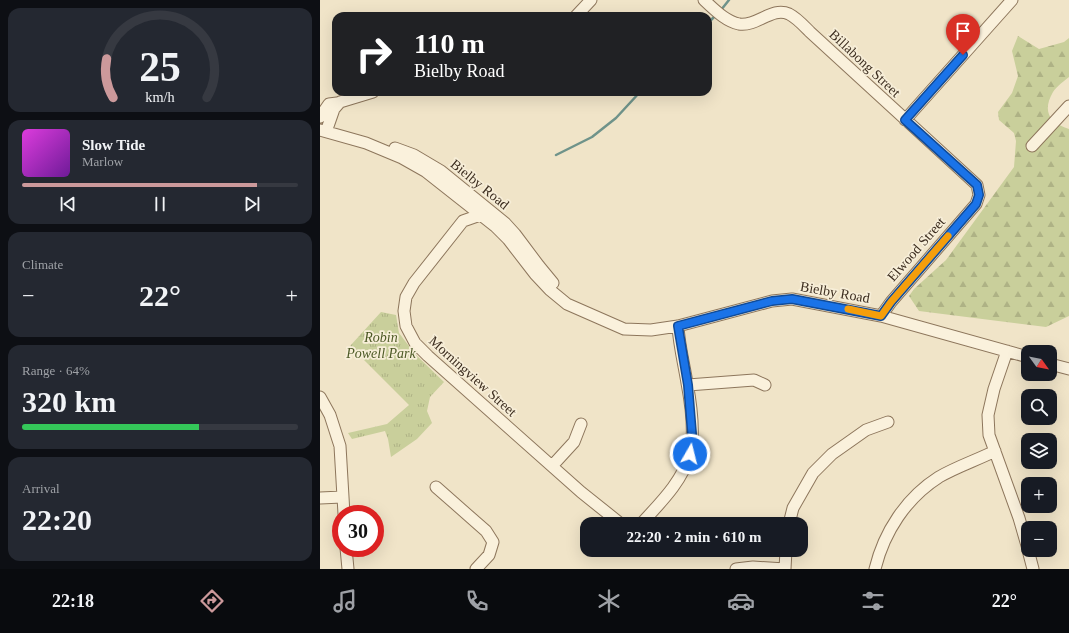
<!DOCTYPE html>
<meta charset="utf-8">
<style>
body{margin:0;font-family:"Times New Roman",serif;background:#242831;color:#f1f3f6;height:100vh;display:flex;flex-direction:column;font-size:15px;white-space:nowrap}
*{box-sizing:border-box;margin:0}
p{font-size:13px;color:#9ea1a6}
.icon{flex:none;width:22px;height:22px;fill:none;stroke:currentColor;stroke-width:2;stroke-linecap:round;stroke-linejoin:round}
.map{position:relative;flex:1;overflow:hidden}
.side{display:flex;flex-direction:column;gap:8px;padding:8px;background:#0d0f14;width:320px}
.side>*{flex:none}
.banner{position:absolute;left:12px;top:12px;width:380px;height:84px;border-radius:12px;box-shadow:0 4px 16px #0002;background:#202124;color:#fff;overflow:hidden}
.needle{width:26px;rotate:123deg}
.buttons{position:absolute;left:701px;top:345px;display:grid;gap:8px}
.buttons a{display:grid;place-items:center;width:36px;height:36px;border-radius:8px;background:#171b24;box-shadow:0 4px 16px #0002;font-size:20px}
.speed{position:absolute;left:12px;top:505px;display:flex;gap:8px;font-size:20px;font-weight:700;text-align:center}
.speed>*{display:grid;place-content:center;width:52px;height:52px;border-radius:50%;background:#171b24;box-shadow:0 4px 16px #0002;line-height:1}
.speed .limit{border:6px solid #d22;background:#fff;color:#111}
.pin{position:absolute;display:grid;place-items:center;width:34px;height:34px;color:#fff;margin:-41px -17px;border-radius:50% 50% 50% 0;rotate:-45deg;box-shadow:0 0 4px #0007}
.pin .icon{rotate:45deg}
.me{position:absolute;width:44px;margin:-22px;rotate:8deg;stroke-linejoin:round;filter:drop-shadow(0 0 3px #0008)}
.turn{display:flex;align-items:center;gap:14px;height:84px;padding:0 16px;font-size:18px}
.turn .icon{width:52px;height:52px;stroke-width:2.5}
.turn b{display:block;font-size:28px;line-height:34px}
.big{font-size:30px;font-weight:700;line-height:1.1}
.side .tile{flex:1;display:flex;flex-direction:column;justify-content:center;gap:6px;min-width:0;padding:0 14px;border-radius:12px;background:#242831}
.side .dial{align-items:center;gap:0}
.dial svg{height:104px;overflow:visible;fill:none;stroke:#363941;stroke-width:7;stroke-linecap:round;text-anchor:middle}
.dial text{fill:#f1f3f6;stroke:none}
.song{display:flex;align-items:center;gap:12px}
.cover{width:48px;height:48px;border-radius:6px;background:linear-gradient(135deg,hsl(300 70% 55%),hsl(280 70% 35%))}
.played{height:4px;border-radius:2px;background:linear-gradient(90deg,#cc999b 85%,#363941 85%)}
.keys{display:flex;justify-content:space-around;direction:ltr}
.heat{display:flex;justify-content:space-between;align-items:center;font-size:22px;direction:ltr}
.charge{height:6px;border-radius:3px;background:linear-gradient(90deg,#34c759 64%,#363941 0)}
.trip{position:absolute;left:260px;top:517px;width:228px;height:40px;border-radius:12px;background:#171b24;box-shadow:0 4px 16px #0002;font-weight:700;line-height:40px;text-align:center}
.dock{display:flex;height:64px;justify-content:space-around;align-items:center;background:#090b0e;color:#9ea1a6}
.dock .icon{width:28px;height:28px}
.dock .selected{color:#cc999b}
.dock b{font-size:18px;color:#f1f3f6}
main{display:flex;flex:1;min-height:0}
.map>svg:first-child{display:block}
.forest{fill:url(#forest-firs)}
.park{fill:url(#park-tufts)}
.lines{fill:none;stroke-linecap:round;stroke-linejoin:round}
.stream{stroke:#6f938a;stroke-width:2.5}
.minor-casing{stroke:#8d765c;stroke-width:13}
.minor{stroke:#faf1dc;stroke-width:11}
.route-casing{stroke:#114b97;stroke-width:10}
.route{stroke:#1a73e8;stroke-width:7}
.slow{stroke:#f59e0b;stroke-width:7}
.labels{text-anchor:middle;stroke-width:3.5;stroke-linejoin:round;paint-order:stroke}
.street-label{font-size:14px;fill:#3d2e20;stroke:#f7eed8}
.park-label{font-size:14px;font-style:italic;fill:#4d5a26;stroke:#f7eed8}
</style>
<main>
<section class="side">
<div class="tile dial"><svg viewBox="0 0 100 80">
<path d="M14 69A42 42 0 1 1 86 69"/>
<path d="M14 69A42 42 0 0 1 9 39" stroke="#cc999b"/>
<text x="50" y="56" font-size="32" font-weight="700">25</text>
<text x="50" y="72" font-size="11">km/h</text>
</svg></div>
<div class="tile">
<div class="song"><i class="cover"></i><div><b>Slow Tide</b><p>Marlow</p></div></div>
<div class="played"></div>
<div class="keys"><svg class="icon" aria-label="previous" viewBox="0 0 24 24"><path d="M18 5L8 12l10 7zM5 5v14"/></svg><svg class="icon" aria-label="pause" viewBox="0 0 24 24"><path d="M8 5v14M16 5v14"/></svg><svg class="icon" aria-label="next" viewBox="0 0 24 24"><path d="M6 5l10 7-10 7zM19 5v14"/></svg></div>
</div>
<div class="tile"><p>Climate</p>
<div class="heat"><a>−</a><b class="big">22°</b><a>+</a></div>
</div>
<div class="tile"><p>Range · 64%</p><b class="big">320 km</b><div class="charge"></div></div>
<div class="tile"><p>Arrival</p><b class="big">22:20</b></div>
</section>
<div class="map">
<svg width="749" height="569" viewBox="0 0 749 569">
<defs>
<pattern id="forest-firs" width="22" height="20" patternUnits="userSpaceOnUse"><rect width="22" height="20" fill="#c9cf9b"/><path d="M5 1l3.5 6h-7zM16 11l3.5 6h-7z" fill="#aeb285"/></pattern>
<pattern id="park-tufts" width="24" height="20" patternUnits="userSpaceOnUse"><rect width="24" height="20" fill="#c9cf9b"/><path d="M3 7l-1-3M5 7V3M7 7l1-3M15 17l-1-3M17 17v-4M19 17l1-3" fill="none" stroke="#aeb285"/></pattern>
</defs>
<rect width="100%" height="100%" fill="#f0e4c8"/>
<path class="forest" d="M698,36L719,49L744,42L749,38V77C744,81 737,86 733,92C722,111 729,123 749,129V316L726,327L599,311L589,296L594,289L626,260L694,167L696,141L694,133L679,120L678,112L692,93L698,76L692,51Z"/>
<path class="park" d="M61,312L76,315L79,333L95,354L124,382L110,397L107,411L112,423L97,439L71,457L68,439L65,431L32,439L28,433L67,424L89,405L30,346Z"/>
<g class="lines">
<path class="stream" d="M401,10L409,0
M388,23L396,15
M236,155L272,137L296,118L320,92"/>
<defs>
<path id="minor" d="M384,0C394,9 405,21 419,24C437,27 452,6 469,14C477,18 484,26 490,32L657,185L659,195L656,204L571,302L561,316
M256,16L271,0
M0,117L9,104L17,103
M585,120L692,0
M7,129L14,109L20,102L53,92
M0,130L46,143L82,158L105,171L176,227L188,239L215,274L230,290L247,304L304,329L331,330L358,326L452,301L472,299L561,316L708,357
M712,146L749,106
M75,148L94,155L121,171L185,223L195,234L219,266L233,283
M160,215L143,221L94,283L86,297L84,311L86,326L95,343L108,356L261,492L301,524
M687,351L674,389L668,415L669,435L699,518L708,549
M730,364L749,369
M368,385L434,380L445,385
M0,397L10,415L20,446L24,514
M232,466L254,442L261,424
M116,487L166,531L173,542L169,555L156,569
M0,498L22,497
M321,524C340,503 362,482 370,454C375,433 371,404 367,383C364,364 359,345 358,326
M469,524L473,508L493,473L512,454L546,430L568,422
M26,548L28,569
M708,550L713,569
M416,569L433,567L465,569
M465,569L466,550
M555,569C564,532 586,498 619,477C636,467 657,460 675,451"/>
</defs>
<use href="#minor" class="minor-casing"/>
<use href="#minor" class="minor"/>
</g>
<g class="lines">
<defs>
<path id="route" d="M370,454L372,434L368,385L358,326L452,301L472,299L561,316L571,302L656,204L659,195L657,185L585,120L643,55"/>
</defs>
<use href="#route" class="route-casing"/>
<use href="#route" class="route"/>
<path class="slow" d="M528,309L561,316L571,302L628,236"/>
</g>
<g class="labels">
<g class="street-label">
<text transform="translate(545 63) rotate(43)" y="5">Billabong Street</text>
<text transform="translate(160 184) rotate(39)" y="5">Bielby Road</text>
<text transform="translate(596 249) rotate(-49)" y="5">Elwood Street</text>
<text transform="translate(515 292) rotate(10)" y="5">Bielby Road</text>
<text transform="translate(153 376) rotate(42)" y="5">Morningview Street</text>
</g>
<g class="park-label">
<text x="61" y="342">Robin<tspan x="61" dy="16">Powell Park</tspan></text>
</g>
</g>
</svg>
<div class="buttons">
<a><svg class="needle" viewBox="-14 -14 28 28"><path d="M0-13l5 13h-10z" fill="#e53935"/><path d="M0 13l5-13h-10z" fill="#9ea1a6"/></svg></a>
<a><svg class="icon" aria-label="search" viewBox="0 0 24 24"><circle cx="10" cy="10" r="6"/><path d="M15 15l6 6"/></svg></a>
<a><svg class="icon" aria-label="layers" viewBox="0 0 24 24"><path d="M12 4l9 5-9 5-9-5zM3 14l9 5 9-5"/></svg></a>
<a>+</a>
<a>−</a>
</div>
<div class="speed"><div class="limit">30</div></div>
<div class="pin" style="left:643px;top:55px;background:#d93025"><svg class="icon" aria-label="arrive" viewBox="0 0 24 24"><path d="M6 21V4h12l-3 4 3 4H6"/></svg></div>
<svg class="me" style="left:370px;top:454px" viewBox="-20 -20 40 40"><circle r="17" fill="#1a73e8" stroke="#fff" stroke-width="3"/><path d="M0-11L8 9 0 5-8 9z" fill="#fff"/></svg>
<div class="trip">22:20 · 2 min · 610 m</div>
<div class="banner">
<div class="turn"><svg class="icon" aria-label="right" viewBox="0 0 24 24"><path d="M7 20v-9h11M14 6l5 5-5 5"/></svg><div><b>110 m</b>Bielby Road</div></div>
</div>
</div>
</main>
<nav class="dock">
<b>22:18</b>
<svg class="icon selected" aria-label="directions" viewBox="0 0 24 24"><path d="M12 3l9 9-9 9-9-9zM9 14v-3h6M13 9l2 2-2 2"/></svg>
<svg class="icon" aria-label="music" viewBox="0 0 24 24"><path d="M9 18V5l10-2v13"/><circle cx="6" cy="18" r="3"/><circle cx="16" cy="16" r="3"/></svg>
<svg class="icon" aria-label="phone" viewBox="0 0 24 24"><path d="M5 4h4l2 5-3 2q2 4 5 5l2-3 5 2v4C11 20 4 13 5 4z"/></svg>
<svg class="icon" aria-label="climate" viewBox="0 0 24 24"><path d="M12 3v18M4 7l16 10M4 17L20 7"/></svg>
<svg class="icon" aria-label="car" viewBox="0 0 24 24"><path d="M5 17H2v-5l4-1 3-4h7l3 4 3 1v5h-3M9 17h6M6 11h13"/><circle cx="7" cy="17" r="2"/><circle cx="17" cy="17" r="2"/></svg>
<svg class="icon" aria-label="filters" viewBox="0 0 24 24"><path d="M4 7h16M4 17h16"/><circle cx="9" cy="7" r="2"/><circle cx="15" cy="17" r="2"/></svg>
<b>22°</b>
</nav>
